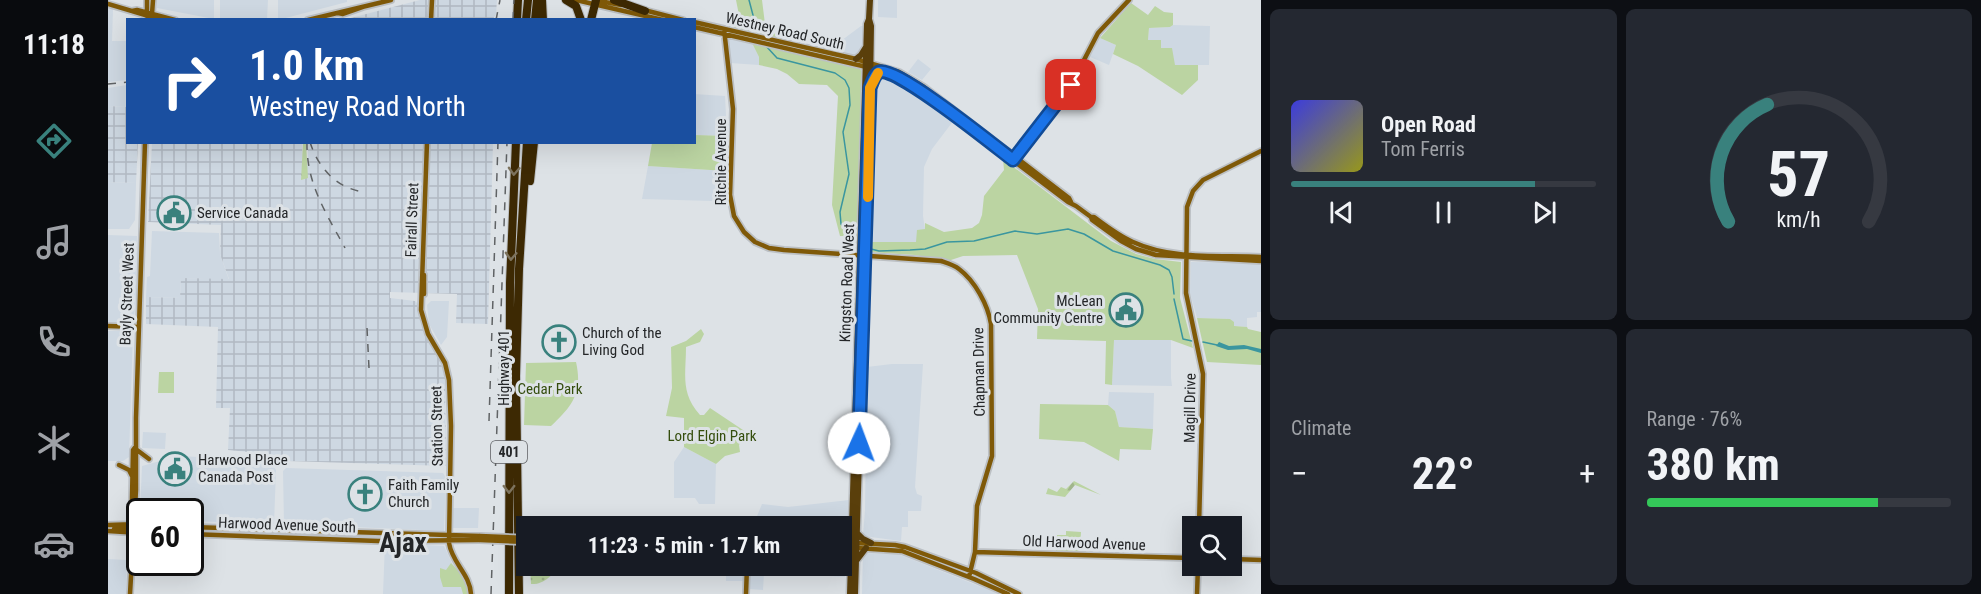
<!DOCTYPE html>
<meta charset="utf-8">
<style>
body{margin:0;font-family:"Roboto Condensed",sans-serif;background:#242831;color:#f1f3f6;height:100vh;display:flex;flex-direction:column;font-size:22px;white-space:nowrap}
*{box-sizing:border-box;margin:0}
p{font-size:20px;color:#9ea1a6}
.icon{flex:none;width:33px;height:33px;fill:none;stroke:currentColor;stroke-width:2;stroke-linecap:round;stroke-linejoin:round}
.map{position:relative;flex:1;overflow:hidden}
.panel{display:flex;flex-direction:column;gap:9px;padding:9px;background:#0d0f14;width:720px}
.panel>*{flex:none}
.guide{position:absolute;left:18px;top:18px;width:570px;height:126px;border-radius:0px;box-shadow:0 6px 24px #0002;background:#1a4fa0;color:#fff;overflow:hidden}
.fabs{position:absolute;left:1074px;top:516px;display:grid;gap:12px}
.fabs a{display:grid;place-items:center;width:60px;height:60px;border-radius:0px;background:#171b24;box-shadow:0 6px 24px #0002;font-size:30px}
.speed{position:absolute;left:18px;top:498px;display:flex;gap:12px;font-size:30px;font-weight:700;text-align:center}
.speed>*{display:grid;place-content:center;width:78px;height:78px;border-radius:50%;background:#171b24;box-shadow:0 6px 24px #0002;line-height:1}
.speed .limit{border:3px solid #111;border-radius:9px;background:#fff;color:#111}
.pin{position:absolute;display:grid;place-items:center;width:51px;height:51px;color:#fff;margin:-26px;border-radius:12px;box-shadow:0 3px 9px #0006}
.me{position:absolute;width:66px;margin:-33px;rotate:2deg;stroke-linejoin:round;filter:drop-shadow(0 0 4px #0008)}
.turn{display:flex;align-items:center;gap:21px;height:126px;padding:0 24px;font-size:27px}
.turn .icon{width:78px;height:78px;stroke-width:2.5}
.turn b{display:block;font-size:42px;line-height:51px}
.big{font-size:45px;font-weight:700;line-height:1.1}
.panel .tile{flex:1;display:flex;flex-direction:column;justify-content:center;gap:9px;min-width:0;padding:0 21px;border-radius:9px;background:#242831}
.panel .dial{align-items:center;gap:0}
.dial svg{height:156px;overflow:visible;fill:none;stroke:#363941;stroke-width:7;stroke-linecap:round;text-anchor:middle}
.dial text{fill:#f1f3f6;stroke:none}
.song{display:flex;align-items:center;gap:18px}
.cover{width:72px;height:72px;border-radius:9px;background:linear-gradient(135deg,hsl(240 70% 55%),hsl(60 70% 35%))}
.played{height:6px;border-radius:3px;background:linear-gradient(90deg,#39817d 80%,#363941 80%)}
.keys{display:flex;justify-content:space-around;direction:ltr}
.heat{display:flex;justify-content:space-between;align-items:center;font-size:33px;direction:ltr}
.charge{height:9px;border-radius:4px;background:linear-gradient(90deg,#34c759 76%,#363941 0)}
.panel .tiles{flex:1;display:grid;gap:9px;grid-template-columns:repeat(2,1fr)}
.trip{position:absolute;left:408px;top:516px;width:336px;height:60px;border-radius:0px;background:#171b24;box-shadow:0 6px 24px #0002;font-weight:700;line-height:60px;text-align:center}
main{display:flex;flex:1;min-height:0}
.menu{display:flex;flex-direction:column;width:108px;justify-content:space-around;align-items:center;background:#090b0e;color:#9ea1a6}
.menu .icon{width:42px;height:42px}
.menu .active{color:#39817d}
.menu b{font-size:27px;color:#f1f3f6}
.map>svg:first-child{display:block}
.built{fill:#ced8e2}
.industrial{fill:url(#industrial-grid)}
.grass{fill:url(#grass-dots)}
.forest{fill:url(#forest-firs)}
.park{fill:#bbd4a2}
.water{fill:url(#water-ripples)}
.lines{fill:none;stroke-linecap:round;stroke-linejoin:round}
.stream{stroke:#3a969f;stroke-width:1.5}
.secondary-casing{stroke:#bcc0c4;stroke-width:8}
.primary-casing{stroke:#bcc0c4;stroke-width:9}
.highway-casing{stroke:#bcc0c4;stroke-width:10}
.secondary{stroke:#7f5908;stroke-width:4.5}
.primary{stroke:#5a3f0b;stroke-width:6}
.highway{stroke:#3d2903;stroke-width:8}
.rail{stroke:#606365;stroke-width:1.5;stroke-dasharray:8 8;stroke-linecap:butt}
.secondary-bridge-casing{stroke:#bcc0c4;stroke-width:8;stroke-linecap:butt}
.secondary-bridge{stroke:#7f5908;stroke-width:4.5}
.oneway{stroke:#7d735e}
.route-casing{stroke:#114b97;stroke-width:15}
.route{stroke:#1a73e8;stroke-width:10}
.slow{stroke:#f59e0b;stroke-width:10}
.labels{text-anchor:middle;stroke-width:6;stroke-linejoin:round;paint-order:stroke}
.shield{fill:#dde2e6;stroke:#5c5e61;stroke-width:1.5}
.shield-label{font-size:14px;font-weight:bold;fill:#242628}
.street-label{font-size:15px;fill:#242628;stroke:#dde2e6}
.poi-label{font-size:15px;fill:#242628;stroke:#dde2e6;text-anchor:start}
.park-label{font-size:15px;fill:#344d0d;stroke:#dde2e6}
.town-label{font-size:27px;font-weight:bold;fill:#242628;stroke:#dde2e6}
</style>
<main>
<nav class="menu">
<b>11:18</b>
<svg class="icon active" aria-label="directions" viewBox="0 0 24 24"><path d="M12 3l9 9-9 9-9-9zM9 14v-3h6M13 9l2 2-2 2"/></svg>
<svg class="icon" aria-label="music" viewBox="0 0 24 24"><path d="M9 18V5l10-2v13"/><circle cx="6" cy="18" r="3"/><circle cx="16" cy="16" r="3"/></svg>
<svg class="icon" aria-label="phone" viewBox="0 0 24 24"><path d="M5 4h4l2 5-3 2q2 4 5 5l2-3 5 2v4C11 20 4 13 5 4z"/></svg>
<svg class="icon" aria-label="climate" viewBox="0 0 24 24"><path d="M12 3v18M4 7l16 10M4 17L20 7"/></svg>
<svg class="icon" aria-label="car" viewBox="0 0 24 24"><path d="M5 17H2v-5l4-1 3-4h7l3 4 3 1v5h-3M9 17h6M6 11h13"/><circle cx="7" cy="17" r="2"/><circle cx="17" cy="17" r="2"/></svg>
</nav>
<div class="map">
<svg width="1153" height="594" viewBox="0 0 1153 594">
<defs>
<pattern id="industrial-grid" width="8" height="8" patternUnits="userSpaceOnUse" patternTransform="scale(1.5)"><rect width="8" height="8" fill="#ced8e2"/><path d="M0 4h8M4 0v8" fill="none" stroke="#b1b9c2"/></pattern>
<pattern id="grass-dots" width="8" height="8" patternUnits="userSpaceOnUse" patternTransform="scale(1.5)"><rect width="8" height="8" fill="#bbd4a2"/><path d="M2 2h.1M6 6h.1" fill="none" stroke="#a1b68c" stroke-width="1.8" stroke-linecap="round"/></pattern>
<pattern id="forest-firs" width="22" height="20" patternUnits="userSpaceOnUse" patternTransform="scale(1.5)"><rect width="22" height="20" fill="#bbd4a2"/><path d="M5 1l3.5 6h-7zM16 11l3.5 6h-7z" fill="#a1b68c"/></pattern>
<pattern id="water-ripples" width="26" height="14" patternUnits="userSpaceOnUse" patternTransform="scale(1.5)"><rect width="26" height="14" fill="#3a969f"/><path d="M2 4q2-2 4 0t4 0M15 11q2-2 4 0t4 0" fill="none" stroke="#317a82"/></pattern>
</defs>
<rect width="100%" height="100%" fill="#dde2e6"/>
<path class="built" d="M49,0H106V19L49,8Z
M112,0H160L159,19H112Z
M170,0H239V2L170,20Z
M770,0H789V18L770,17Z
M0,8L5,9L4,41H19V80L0,82Z
M1065,25L1102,26L1101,65H1067L1052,48L1040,40L1041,28L1062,27Z
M753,26H755L754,51L748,57L722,49Z
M625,37L643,41L651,57V65L622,63L620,41Z
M992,38L1008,45L1001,65L982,57Z
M810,59L823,69L814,80L800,72Z
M771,73L803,87L846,120L824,149L816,167L815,216L817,229L808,242H761L767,79Z
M19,85V107L0,106V88Z
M586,94L617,96L619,136L587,135Z
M540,166L618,171L617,197L605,201L534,199Z
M0,182L28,183L27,220L21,229H0Z
M44,231L111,233L112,254L121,280L73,278L72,298L38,297L39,277L42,276Z
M0,235L29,236L28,295L26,319L22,324L0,323Z
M1083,262L1153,263V312H1149V317L1139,318V327L1126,326L1122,319L1089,318L1082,293Z
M323,301H341L339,337L333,345L321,324L319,305Z
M0,331H25L21,457L15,461H0Z
M1006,340H1063V378L1064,386L1004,385Z
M784,364H815L807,487L809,494L814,496L813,511H800V527H794L793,541L755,536L757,510L759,367Z
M1001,392L1046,393L1045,429L1011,427L1007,411L1000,405Z
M35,432L58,433L57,449L34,448Z
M576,447L608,464L607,504H591L587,498H566V462Z
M70,456L133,459L166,467L168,470L166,524L83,521L82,512L32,511L34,466Z
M178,468L335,473L338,478L336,531L176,524L175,471Z
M741,500L740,533L734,541V526H645L654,504L680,507Z
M343,508H371L370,528H344Z
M277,543L336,546L344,563L357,578L360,594H275Z
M734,551L738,555L737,577L720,576V575L656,573L655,590L641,589L642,566H734Z
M755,553L790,554L891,594H754Z
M0,559L19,560L18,594H0Z
M566,566H635V581H618V572L566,571Z"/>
<path class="industrial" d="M312,0H389L388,14L385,19L235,20Z
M0,106L19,107L20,142L30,143L28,183L0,182Z
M44,143H194L195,167L200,164V143H385L380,324L348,323L349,294L282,292V298L307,301L309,303L313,325L332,360L337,378L338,466L179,461L150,453L120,450L122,408H108L110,327L38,324V297L72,298L73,278L121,279L112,254L113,225L40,222Z"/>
<path class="grass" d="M422,566H448C446,576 434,585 423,584Z"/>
<path class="forest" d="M195,143H198L200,178L193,180Z
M966,481L993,495L967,485L957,497L938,494L940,488L949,492L953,487L958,489Z"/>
<path class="park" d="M628,0H654L657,24L670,37L669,39L620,26L619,19L632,20Z
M1023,3L1040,15L1047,6L1056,12L1065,13V25L1062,27L1041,28L1040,40H1053V48H1064L1067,65H1090V80L1074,95L1030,66L1005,54L1008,45L992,38Z
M643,41L752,69L754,72L749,248L746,252H739V241L736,236H732L724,205L730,96L719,85L691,84L679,74L669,69L651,65V57Z
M587,135L619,136L618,171L540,166L544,143L586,142Z
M895,159L1003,241L1028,254L1047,259L1073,262L1072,298L1085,348L1063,340H1006L1004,385L997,384L998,341L929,339L930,309L909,255L855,256L840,261L807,255L761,252V242H808L809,230L817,229V223L836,232L864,228L871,223L874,215L876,196L896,170Z
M1089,318L1122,319L1126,322V326L1139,327L1140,329L1153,332V365L1099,362Z
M593,329L596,334L592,342L578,347C578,374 572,393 592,415H596L602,408L638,432L631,445L632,452L617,456L608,464L576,447V418L558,416L564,388L563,347L578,341Z
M468,362C475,393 464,406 443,426L416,425L418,363Z
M51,372H66V393H50Z
M932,404L1000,405L1007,411L1011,427L1045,429L1043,450L1012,449L1011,461L976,442L931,439Z
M958,531L973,532L972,551H948L949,535H958Z
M343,563L357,578L360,594H355L353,587H335L332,577V568L338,570Z"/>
<path class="water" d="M1111,342L1121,346L1136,345L1153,349V353L1139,349L1120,350L1108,346Z"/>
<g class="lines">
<path class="stream" d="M641,0L650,34
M658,46L669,58L727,73L737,80L741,88L742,105L735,132L741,174L732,212L733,224L744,236
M763,249L771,251L802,250L817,249L839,242L866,241L907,231L929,234L960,229L976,234L1005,251L1052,265L1061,270L1064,277L1066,294
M1066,299L1075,339L1084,341
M1095,342L1109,345"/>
<defs>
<path id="secondary" d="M468,0L555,20
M486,0L513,5
M0,4L54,20
M536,10L575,20
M24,11L29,10L67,20
M230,13L235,14L255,7
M44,14L45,0
M39,20V0
M200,20L283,0
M323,20L324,0
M586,22L748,59L791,72L816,87L961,198L963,202
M586,27L776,71L790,76L812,90L960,202L968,206L983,217L984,220L1013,241L1028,249L1048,255L1153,261
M616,29L625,109L622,195L626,216L636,232L647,242L661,248L676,250L833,261C839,263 846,265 851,269C867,281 880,305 883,324L884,456L869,506L867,552L861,577
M319,142L313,310L320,334L337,363L341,380L343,426L341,543C344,563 362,574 363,594
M907,158L963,85L990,33L1021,0
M983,217H986C998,226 1011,236 1025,242C1064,260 1111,255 1153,257
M316,294V275
M0,326L30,327
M29,450L41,459
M11,465L21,470L24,476
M0,525L32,524
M1091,526L1095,374L1078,293L1079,207L1085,191L1095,180L1153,151
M82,527L372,536
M6,529L24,527
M0,531L32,533
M82,534L270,541L372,540
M747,543L787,545L797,547L868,573L911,594
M23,547L25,450L28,446
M734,547L794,551L866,579L900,594
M867,552L1084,558
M1124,559L1153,560
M22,594L28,490V418L37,142
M638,594L639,566
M1089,594L1090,566"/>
<path id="primary" d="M748,59L753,55L758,47
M764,82L769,73L776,71
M749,533L755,539L763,543
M734,542L738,540L742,532
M734,548L738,551L743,557
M748,561L758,548
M742,594L759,24L761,19L762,0
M747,594L762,88L763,26L761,19"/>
<path id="highway" d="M434,0L435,20
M458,0L468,6L473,20
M506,0L537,11
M409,20L410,0
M418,20L420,0
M427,20L429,0
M483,20L488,0
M422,181L426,142
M401,594L402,283L408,142
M411,594L408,376L411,269L419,142"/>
</defs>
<use href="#secondary" class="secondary-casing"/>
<use href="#primary" class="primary-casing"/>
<use href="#highway" class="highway-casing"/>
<use href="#secondary" class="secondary"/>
<use href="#primary" class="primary"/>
<use href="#highway" class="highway"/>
<path class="rail" d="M388,20L392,0
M405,20L406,0
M0,84L20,82
M199,142C198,183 218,213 237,248
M202,142C210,168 230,190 258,192
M259,328L261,368
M381,421L390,142
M383,594L399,142"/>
<defs>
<path id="secondary-bridge" d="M372,536L418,538
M372,540L418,542"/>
</defs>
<use href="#secondary-bridge" class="secondary-bridge-casing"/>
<use href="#secondary-bridge" class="secondary-bridge"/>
</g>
<defs><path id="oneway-chevron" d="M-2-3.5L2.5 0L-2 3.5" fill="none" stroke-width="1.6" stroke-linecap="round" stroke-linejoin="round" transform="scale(1.5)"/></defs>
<g class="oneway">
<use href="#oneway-chevron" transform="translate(406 171) rotate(93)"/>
<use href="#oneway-chevron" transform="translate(403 256) rotate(92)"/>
<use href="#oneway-chevron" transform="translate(401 489) rotate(90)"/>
</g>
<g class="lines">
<defs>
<path id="route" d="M751,443L762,88C764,83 766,75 771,72C787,65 888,147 905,160L963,85"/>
</defs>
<use href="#route" class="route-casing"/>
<use href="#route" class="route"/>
<path class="slow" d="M760,197L762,88L770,73"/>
</g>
<defs>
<symbol id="civic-ring" viewBox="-11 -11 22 22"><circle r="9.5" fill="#dde2e6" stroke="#39817d" stroke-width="1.5"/><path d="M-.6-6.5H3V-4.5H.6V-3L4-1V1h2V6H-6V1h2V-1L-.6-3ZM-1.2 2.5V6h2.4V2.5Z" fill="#39817d"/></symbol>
<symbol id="church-ring" viewBox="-11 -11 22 22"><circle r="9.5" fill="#dde2e6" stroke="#39817d" stroke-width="1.5"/><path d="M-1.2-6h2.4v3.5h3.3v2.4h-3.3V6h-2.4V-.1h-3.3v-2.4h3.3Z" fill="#39817d"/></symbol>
</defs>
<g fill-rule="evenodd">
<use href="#civic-ring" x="47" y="194" width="38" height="38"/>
<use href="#civic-ring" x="999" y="291" width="38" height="38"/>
<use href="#church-ring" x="432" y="323" width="38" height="38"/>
<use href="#civic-ring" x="48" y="450" width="38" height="38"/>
<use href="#church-ring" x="238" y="475" width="38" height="38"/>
</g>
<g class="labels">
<rect class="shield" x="383" y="441" width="36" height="22" rx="4.5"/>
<g class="shield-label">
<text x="401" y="457">401</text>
</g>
<g class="street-label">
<text transform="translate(677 31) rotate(13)" y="5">Westney Road South</text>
<text transform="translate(613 162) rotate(-90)" y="5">Ritchie Avenue</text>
<text transform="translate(304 220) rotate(-88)" y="5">Fairall Street</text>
<text transform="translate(739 283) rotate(-88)" y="5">Kingston Road West</text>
<text transform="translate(19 294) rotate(-88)" y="5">Bayly Street West</text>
<text transform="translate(396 368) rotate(-90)" y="5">Highway 401</text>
<text transform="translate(871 372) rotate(-91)" y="5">Chapman Drive</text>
<text transform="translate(1082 408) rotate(-89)" y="5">Magill Drive</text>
<text transform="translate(329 426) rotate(-91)" y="5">Station Street</text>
<text transform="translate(179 525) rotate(2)" y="5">Harwood Avenue South</text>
<text transform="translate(976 543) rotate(2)" y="5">Old Harwood Avenue</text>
</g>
<g class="poi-label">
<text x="89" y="218">Service Canada</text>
<text x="995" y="306" text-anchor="end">McLean<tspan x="995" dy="17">Community Centre</tspan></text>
<text x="474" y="338">Church of the<tspan x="474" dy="17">Living God</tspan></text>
<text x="90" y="465">Harwood Place<tspan x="90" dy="17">Canada Post</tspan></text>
<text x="280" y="490">Faith Family<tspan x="280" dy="17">Church</tspan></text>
</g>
<g class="park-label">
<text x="442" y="394">Cedar Park</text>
<text x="604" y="441">Lord Elgin Park</text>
</g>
<g class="town-label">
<text x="295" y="552">Ajax</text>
</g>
</g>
</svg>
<div class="fabs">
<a><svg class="icon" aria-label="search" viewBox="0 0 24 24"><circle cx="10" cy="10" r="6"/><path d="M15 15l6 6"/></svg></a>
</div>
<div class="speed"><div class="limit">60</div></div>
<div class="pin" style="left:963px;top:85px;background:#d93025"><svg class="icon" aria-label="arrive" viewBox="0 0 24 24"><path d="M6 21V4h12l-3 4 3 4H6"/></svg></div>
<svg class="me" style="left:751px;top:443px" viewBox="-20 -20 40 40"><circle r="19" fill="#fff"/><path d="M0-13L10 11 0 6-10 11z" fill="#1a73e8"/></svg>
<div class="trip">11:23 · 5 min · 1.7 km</div>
<div class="guide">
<div class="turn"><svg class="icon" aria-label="right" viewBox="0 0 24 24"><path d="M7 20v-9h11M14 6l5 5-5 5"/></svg><div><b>1.0 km</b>Westney Road North</div></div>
</div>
</div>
<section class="panel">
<div class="tiles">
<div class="tile">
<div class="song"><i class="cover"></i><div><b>Open Road</b><p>Tom Ferris</p></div></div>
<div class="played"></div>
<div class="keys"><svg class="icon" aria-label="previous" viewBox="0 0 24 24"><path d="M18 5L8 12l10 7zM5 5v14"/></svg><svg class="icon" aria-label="pause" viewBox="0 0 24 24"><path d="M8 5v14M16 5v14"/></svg><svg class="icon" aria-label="next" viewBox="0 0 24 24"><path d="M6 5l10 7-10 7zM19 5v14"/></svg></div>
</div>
<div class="tile dial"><svg viewBox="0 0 100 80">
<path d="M14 69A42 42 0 1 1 86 69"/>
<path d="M14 69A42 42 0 0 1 34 9" stroke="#39817d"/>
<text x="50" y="56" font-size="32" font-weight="700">57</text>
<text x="50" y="72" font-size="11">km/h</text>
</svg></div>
<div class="tile"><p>Climate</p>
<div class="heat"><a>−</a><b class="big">22°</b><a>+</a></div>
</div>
<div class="tile"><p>Range · 76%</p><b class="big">380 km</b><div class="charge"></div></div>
</div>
</section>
</main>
